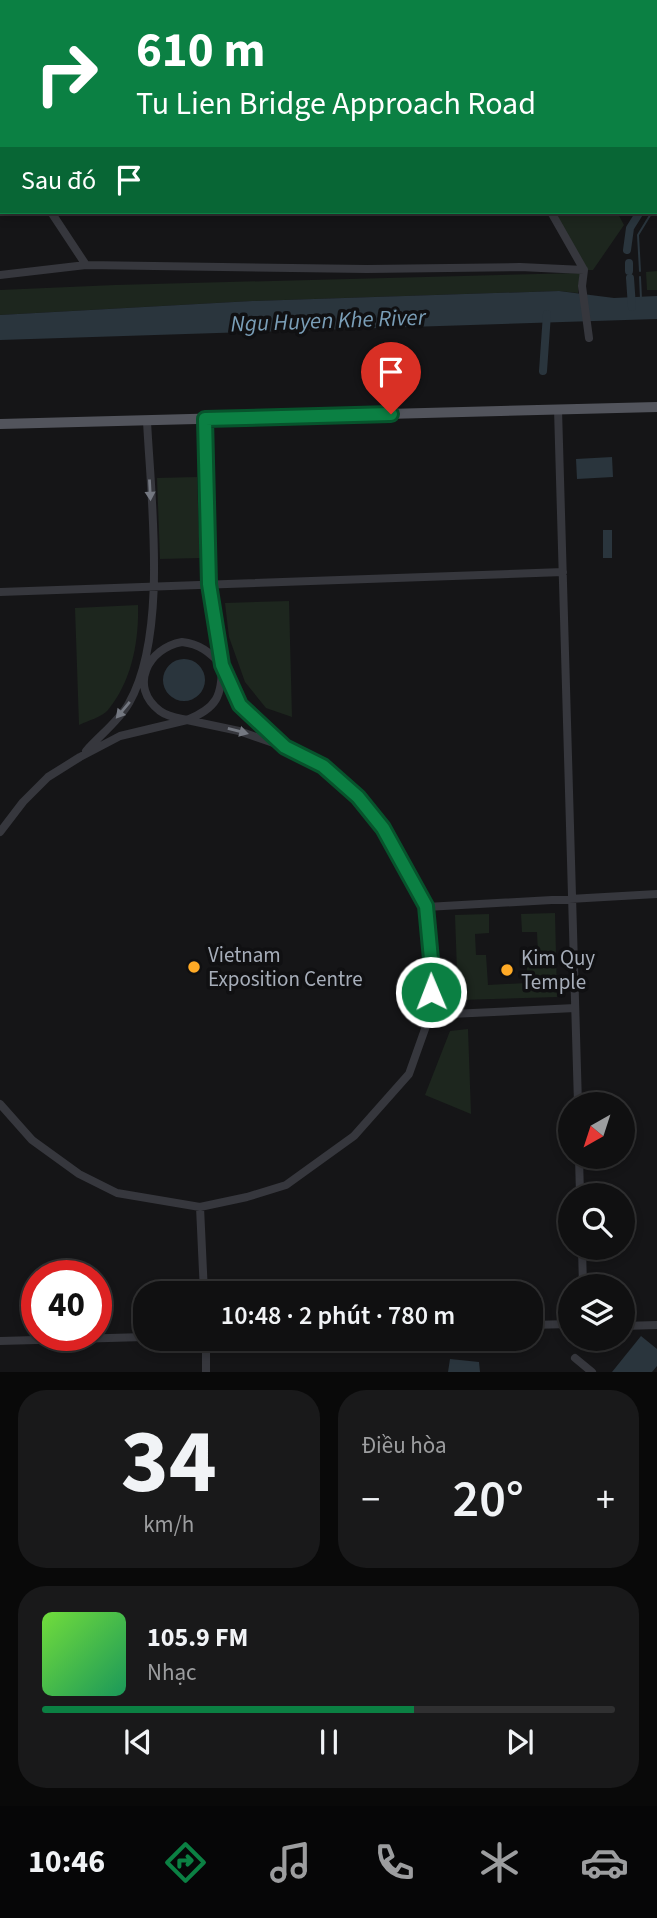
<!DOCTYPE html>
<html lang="vi">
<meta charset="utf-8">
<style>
body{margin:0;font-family:"Source Sans 3",sans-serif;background:#19191a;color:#f1f3f6;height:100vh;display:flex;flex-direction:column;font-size:26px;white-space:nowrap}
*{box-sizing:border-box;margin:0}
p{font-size:23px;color:#9c9d9f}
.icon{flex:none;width:38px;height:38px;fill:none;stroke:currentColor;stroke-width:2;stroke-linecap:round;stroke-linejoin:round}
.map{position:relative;height:1372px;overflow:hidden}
.drawer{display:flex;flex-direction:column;gap:18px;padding:18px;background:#090909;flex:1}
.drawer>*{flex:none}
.hud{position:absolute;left:0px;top:0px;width:658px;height:214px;box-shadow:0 4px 10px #0003,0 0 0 2px #303031;background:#0b8043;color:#fff;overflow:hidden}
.needle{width:46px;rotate:219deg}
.controls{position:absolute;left:558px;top:1092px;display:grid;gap:14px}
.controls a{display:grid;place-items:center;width:77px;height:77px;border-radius:50%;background:#101011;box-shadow:0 4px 10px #0003,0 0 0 2px #303031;font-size:35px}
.speed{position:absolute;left:21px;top:1260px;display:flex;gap:14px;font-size:35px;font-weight:700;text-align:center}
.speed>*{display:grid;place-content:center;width:91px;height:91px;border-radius:50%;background:#101011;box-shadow:0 4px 10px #0003,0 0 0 2px #303031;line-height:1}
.speed .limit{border:10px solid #d22;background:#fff;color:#111}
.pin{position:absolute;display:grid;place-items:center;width:60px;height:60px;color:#fff;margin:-72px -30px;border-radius:50% 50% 50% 0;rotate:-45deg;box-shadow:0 0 7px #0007}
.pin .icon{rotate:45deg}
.me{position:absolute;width:77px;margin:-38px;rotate:359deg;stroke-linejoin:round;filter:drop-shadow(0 0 5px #0008)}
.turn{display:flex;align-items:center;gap:24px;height:147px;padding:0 21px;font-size:32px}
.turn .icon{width:91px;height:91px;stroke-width:2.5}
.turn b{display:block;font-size:49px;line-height:60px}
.then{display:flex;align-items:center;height:66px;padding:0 21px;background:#0003;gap:14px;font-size:26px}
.big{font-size:52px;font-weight:600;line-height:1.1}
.drawer .card{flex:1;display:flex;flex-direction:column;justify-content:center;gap:10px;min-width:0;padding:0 24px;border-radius:28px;background:#19191a}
.drawer .dial{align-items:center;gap:0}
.dial b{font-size:91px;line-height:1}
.song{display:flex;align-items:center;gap:21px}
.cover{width:84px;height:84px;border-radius:10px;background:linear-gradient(135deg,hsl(100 70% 55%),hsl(150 70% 35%))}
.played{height:7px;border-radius:4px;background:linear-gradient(90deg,#0b8043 65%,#303031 65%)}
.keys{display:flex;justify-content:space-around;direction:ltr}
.heat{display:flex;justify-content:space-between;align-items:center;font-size:38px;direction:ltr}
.drawer .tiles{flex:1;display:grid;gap:18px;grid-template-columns:1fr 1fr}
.card:last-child{grid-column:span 2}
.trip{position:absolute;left:133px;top:1281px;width:410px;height:70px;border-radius:28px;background:#101011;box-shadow:0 4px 10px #0003,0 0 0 2px #303031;font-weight:600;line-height:70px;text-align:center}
.tab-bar{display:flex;height:112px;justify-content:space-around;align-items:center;background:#060607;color:#9c9d9f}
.tab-bar .icon{width:49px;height:49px}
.tab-bar .selected{color:#0b8043}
.tab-bar b{font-size:32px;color:#f1f3f6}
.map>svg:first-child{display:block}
.green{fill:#1d261e}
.water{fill:#2a353d}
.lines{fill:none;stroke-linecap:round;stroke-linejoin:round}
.stream{stroke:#2a353d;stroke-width:2}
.canal{stroke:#2a353d;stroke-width:8}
.minor{stroke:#36373d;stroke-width:8}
.major{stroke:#52545c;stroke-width:10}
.oneway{fill:#747881}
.route-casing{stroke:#07532c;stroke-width:18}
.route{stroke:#0b8043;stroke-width:12}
.poi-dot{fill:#ffaa26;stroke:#101012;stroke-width:2.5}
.labels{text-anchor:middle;stroke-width:7;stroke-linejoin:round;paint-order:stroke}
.poi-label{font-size:21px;fill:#a6adb9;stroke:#101012;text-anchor:start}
.water-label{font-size:23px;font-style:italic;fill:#7a9eb7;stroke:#101012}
</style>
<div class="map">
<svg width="657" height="1372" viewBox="0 0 657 1372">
<rect width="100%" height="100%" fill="#151517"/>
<path class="green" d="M551,212H617L624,225L593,270H584Z
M657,271V290H647L646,272Z
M580,273L578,293L559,291L252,301L0,315V290L115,285Z
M197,477L200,558L160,559L157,478Z
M289,601L292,717L266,708L245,682L229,637L225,603Z
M138,605C139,641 132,681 108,710C102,717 87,721 79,725L75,608Z
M555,913L557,997L458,1000L455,915L489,914V933L475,934L476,955H486L488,985L527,983V955L538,954L537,932H522L521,914Z
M468,1029L471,1114L425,1095L450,1031Z"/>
<path class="water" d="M559,291L614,298L657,296V319L0,340V315L252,301Z
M612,457L613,477L577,479L576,459Z
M603,530H612V558H603Z
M163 680a21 21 0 1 1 42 0a21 21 0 1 1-42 0Z
M641,1336L657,1349V1366L652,1372H612Z
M450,1359L479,1362L480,1372H448Z"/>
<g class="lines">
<path class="stream" d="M656,205L657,204
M640,271L638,235L652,212
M640,277L641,299"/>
<path class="canal" d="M656,184L657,183
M627,250L630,228L640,212
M629,263V271
M630,278L632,307
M543,371L547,314"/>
<path class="minor" d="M46,0L47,2
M209,0L210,2
M427,0L428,2
M97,2L100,0
M255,2L258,0
M499,2L501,0
M0,9L2,12
M0,62L2,61
M0,132L2,135
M51,212L86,265
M551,212L584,270L582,286L589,338
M0,275L86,265L367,269L520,267L584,270
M558,409L578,1104
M205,419L209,584L222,665L240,705L283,745
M0,592L563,572
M182,642C200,644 209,652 222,665C222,696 217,708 187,720C178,718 168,717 160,711C128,687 148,648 182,642Z
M86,751C99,736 120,720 129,703C168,635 151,500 147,421
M0,832L23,802L48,777L80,757L120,736L187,720L239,731L285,747L323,767L358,797L383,828L426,907L432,970L430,1015L409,1074L354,1136L286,1185L247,1197L200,1207L117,1193L79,1174L32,1140L0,1104
M426,907L657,894
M430,1015L575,1008
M579,1157L580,1195
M200,1207L204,1293
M582,1248L583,1286
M530,1325L570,1324
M623,1326L657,1325
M206,1339V1372
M0,1341L145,1337
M575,1358L592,1372"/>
<path class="major" d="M0,424L657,407"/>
</g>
<defs><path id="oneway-solid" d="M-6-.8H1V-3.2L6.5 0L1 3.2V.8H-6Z" transform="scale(1.75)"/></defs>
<g class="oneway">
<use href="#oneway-solid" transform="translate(150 490) rotate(87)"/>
<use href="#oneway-solid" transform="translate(123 710) rotate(130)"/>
<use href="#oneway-solid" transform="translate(238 731) rotate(15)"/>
</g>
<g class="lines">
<defs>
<path id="route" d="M391,414L205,419L209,584L222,665L240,705L285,747L323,766L358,797L383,828L426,906L432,970L431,992"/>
</defs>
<use href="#route" class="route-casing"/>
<use href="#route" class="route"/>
</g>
<g class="poi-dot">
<circle cx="194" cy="967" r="7"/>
<circle cx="507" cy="970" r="7"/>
</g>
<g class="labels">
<g class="poi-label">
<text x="208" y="962">Vietnam<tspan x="208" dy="24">Exposition Centre</tspan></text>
<text x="521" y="965">Kim Quy<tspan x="521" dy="24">Temple</tspan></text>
</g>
<g class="water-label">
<text transform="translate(328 320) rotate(-2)" y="8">Ngu Huyen Khe River</text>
</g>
</g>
</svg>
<div class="controls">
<a><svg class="needle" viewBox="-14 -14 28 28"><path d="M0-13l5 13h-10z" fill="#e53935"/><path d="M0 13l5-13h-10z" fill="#9c9d9f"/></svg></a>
<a><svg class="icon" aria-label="search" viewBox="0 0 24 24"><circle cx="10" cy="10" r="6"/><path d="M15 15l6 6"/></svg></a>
<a><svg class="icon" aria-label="layers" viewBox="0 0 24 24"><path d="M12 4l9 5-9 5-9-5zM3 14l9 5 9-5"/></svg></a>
</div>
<div class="speed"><div class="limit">40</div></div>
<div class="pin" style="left:391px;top:414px;background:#d93025"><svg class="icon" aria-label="arrive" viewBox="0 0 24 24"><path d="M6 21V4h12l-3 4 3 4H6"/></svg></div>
<svg class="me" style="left:431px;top:992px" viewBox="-20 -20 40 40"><circle r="17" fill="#0b8043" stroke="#fff" stroke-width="3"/><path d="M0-11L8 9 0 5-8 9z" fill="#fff"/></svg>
<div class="trip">10:48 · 2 phút · 780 m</div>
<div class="hud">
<div class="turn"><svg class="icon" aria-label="right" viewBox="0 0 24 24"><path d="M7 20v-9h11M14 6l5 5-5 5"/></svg><div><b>610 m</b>Tu Lien Bridge Approach Road</div></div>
<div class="then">Sau đó<svg class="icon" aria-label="arrive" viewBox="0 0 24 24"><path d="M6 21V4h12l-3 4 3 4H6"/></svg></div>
</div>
</div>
<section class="drawer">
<div class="tiles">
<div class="card dial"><b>34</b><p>km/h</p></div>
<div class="card"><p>Điều hòa</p>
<div class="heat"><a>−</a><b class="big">20°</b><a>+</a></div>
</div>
<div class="card">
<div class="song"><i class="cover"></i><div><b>105.9 FM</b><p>Nhạc</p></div></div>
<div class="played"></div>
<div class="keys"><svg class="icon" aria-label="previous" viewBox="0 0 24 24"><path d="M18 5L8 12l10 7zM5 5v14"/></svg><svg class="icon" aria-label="pause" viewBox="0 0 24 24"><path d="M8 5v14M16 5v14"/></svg><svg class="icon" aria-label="next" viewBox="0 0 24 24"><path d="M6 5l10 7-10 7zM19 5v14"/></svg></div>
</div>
</div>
</section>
<nav class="tab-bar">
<b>10:46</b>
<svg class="icon selected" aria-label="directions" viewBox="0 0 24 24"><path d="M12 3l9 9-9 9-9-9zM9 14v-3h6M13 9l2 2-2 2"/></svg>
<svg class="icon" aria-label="music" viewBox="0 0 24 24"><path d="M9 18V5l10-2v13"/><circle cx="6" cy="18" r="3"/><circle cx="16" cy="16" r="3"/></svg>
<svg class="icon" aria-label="phone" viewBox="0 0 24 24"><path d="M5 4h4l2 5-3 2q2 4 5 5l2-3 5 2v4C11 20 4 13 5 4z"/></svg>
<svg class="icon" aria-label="climate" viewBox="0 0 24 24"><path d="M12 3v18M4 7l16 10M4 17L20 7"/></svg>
<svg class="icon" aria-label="car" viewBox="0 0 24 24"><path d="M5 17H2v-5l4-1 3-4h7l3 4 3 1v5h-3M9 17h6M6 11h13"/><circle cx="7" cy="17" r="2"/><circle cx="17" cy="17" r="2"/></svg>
</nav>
